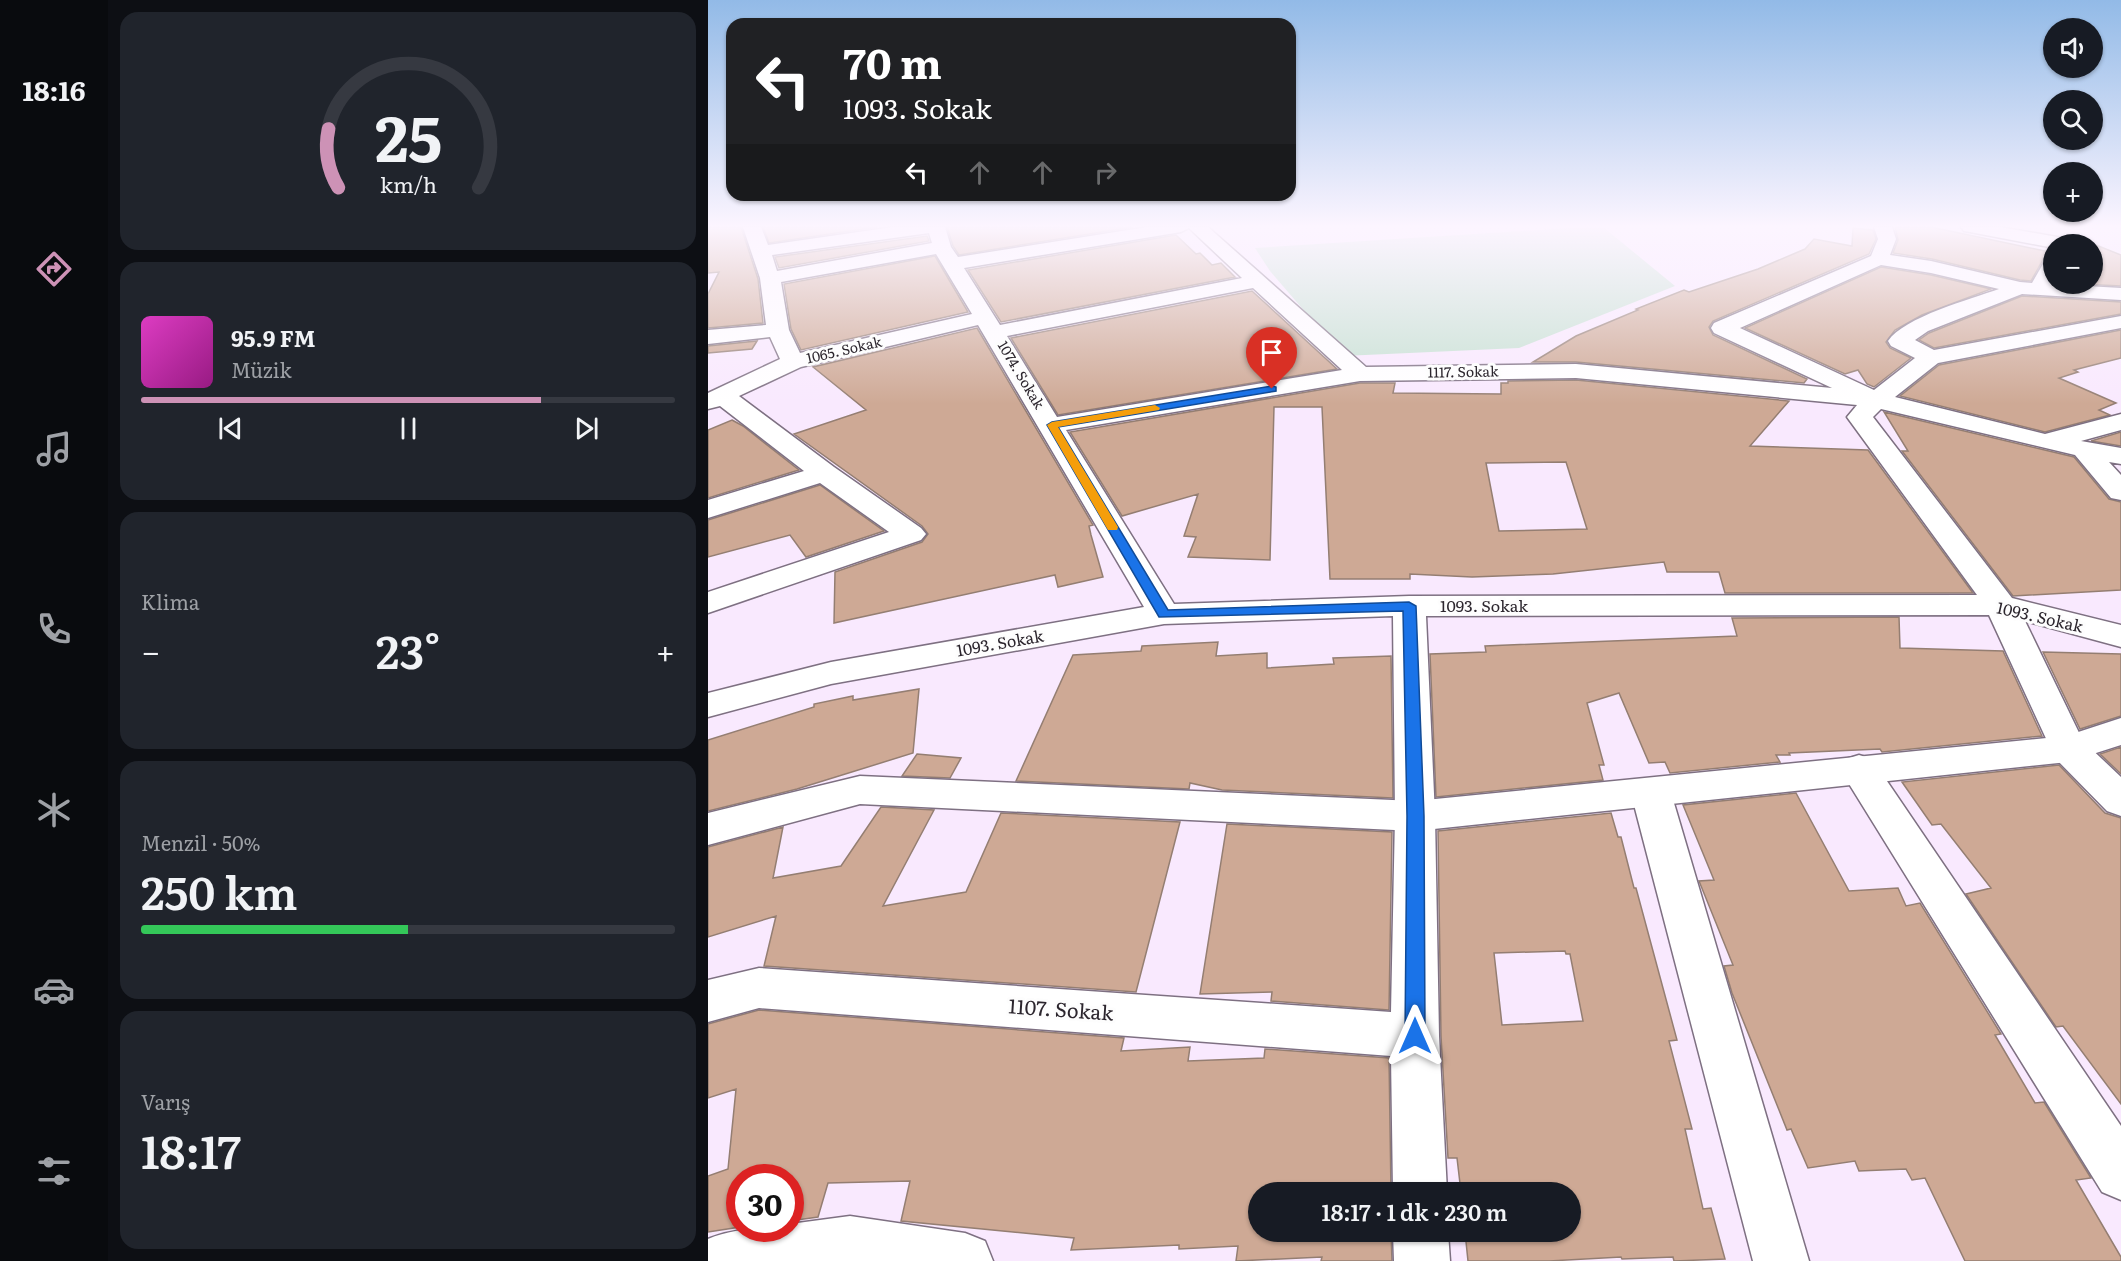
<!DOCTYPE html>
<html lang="tr">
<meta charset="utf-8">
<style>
body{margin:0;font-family:Literata,serif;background:#20242c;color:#f1f3f6;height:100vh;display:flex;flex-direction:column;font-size:22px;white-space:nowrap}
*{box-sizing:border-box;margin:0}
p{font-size:20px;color:#9ea1a6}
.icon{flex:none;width:33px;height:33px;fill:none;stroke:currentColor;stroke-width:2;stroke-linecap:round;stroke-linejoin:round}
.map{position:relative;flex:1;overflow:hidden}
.panel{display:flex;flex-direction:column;gap:12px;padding:12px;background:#0d0f14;width:600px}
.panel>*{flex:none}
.banner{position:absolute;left:18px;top:18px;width:570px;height:183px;border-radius:18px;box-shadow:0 2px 4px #0004;background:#202124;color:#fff;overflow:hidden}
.fabs{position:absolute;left:1335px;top:18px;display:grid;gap:12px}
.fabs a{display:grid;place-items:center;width:60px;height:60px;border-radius:50%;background:#171b24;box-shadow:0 2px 4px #0004;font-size:30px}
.speed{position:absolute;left:18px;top:1164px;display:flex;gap:12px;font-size:30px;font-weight:700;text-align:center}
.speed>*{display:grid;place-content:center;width:78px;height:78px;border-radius:50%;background:#171b24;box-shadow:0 2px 4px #0004;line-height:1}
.speed .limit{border:9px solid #d22;background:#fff;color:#111}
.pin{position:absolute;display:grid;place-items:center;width:51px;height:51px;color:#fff;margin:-62px -26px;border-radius:50% 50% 50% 0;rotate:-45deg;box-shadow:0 0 6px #0007}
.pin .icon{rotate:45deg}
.me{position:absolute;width:66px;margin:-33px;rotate:0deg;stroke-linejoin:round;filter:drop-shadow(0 0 4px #0008)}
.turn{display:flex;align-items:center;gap:21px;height:126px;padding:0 18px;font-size:27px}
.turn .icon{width:78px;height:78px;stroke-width:2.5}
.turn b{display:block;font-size:42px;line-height:51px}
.lanes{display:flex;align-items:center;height:57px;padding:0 18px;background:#0003;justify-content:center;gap:30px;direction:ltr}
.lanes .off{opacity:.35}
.big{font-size:45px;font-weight:600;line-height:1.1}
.panel .tile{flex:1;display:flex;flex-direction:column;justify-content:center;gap:9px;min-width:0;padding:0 21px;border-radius:18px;background:#20242c}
.panel .dial{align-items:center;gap:0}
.dial svg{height:156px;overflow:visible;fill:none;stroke:#363941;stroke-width:7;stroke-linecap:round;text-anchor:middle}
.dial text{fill:#f1f3f6;stroke:none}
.song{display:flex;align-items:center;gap:18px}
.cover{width:72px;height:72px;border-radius:9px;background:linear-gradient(135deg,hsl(310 70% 55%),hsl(310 70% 35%))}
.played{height:6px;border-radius:3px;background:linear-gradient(90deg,#cd92b6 75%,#363941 75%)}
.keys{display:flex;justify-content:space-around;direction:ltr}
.heat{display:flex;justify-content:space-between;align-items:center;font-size:33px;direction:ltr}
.charge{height:9px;border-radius:4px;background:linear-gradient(90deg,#34c759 50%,#363941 0)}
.trip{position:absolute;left:540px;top:1182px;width:333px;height:60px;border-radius:30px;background:#171b24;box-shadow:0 2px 4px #0004;font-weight:600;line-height:60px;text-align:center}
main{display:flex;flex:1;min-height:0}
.menu{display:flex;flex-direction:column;width:108px;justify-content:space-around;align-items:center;background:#090b0e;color:#9ea1a6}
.menu .icon{width:42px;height:42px}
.menu .on{color:#cd92b6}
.menu b{font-size:27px;color:#f1f3f6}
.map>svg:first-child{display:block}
.green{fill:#c7e1d3}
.building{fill:#cea995;stroke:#947e72;stroke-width:1.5;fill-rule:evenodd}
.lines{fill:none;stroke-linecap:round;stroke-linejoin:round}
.minor-casing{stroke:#7e7082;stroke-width:3}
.major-casing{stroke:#7e7082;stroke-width:3}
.minor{fill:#fff;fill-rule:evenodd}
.major{fill:#fff;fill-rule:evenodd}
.route{fill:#1a73e8;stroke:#114b97;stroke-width:1.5}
.slow{fill:#f59e0b}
.labels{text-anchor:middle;stroke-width:6;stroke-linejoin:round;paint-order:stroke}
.far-street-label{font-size:14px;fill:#2c262e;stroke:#fdfdfd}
.street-label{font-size:16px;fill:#2c262e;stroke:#fdfdfd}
.near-street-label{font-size:20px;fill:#2c262e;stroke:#fdfdfd}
</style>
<main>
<nav class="menu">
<b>18:16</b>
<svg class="icon on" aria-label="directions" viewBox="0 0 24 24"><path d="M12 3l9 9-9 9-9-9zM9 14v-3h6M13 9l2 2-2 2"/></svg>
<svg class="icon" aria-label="music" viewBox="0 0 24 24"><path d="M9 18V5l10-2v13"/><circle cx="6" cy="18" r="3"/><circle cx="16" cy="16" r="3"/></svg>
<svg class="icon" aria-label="phone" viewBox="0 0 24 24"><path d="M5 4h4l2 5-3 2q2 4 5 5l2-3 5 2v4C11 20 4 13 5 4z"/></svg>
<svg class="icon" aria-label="climate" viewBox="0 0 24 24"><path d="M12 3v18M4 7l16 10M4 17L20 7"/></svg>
<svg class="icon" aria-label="car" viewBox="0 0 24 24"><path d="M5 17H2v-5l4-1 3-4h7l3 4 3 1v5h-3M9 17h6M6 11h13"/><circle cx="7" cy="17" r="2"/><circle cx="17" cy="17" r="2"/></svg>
<svg class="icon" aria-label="filters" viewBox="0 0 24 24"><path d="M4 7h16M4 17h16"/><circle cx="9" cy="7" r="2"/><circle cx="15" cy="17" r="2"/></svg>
</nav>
<section class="panel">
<div class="tile dial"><svg viewBox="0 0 100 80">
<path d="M14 69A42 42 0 1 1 86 69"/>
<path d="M14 69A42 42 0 0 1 9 39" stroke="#cd92b6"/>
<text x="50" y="56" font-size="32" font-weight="700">25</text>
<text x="50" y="72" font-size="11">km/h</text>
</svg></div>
<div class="tile">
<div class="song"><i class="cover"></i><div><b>95.9 FM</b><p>Müzik</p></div></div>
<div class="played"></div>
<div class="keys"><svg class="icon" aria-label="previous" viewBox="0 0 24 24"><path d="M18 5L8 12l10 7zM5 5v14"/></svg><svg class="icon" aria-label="pause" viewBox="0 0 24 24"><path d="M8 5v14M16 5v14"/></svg><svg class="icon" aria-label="next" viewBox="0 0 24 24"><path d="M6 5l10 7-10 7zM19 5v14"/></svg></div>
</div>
<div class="tile"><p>Klima</p>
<div class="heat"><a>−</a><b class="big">23°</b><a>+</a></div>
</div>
<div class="tile"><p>Menzil · 50%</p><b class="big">250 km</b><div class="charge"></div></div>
<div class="tile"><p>Varış</p><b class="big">18:17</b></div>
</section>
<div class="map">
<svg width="1413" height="1261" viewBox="0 0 1413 1261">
<rect width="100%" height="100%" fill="#f9e9fe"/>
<path class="green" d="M879,227H895L967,286L811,348L635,356L562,271L547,248Z"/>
<path class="building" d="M0,227H33L50,279L55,323L0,328V294L11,272L0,273Z
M55,227H169L61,243Z
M239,227H425L251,255L245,246Z
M1187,227H1223L1346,253L1337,256L1323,281L1312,280L1224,259L1185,253L1190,240Z
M1145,228L1165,230L1168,239L1161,254L1005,321L1001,327L1005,335L1099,379L1096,383L868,362H825L868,336L930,310L928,309L976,290L981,292L1050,269L1097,249L1106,239L1144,246Z
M468,235L488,254L492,253L504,265L513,263L527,277L293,322L260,270Z
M219,236L221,241L71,268L67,257Z
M1383,243L1413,255V286L1374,284H1384V244H1380Z
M227,256L260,312L93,350L83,329L76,284Z
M1173,267L1223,275L1283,289L1214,315L1187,330L1178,342L1182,348L1203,358L1166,387L1159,384L1150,370L1137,374L1037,328Z
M544,291L629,369L350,415L303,338Z
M1314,296L1413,302V314L1226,348L1211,340L1221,333Z
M269,328L385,525L381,526L383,535L395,577L350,587L347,575L126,623L127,572L214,542L220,534L214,526L86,434L158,410L105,367Z
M1413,330V358L1366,370L1370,372L1351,378L1408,403L1391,410L1402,415L1337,432L1192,396L1231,365Z
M49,341L44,349L0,353V346Z
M868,380L1081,401L1042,446L1160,450L1265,593H1017L1011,572H959L956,562L845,574L764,577L702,574V579H622L614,407H566L562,560L480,557L488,537L476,536L490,494L414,516L362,432L652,383H687L685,393L793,394V383H800V381ZM858,462L879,529L791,531L778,463Z
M1176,412L1366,457L1401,499L1413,502V590L1305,596L1194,451H1200Z
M24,420L35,426L91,470L0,498V430Z
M1413,432V446L1383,441Z
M112,485L176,531L98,557L82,535L0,557V520Z
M1191,617L1192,648L1295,651L1334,736L1174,752L1172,749L1081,753L1082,755H1068L1072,762L962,773L957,762L941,763L911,693L879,703L896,765H891L895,780L728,797L722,654L778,652L777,646L1029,636L1024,618Z
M510,642L508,656L559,653V668L626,664L625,658L683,656L685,798L514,790L482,783L481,789L308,781L365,655L433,651L434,646Z
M1335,652L1413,654V716L1372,729Z
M211,689L205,753L89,789L0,811V740L106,707V704L145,696V700Z
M1413,747V774L1392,754Z
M209,754L253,758L242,778L194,776Z
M1351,765L1397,813L1413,818V1104L1355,1026L1348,1027L1258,894L1283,888L1233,824L1224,825L1194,782Z
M1088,793L1141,891L1190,888L1198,906L1212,903L1293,1034L1287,1035L1327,1103L1336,1102L1383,1178L1368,1180L1413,1257V1261H1257L1217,1178L1204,1180L1198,1169L1151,1171L1147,1161L1100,1168L1083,1129L1079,1130L1024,993L1016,966L1025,965L991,881L1006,880L975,805Z
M173,807L226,810L175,906L258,892L293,813L472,822L428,992L56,966L68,916L0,937V847L75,827L65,878L133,866Z
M903,813L910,837H913L926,888H928L969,1040L961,1041L984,1129H977L995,1209L1003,1208L1017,1259L966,1261L965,1257L914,1259L913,1257L841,1261H760L757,1232H862V1192H753L749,1158H740L733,1036L730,831ZM857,951L858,954H862L875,1021L794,1025L786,953Z
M519,824L684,832L681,1010L563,1001L564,992L492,994Z
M51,1010L416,1038L413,1051L482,1047L480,1061L556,1058L557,1049L681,1058L683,1192H550V1232H683L684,1261H613L614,1257L528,1261L530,1246L471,1249V1245L363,1250L366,1238L193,1221L202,1181L120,1183L110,1217L82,1221V1178H32V1227L0,1232V1176L20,1169L28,1089L0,1098V1024Z"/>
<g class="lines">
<defs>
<path id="minor" d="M35,227H53L60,245L185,227H237L243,247L250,257L439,227H500L658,367L868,364L1124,388L1006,333L1003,328L1006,323L1163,256L1170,239L1166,227H1184L1188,239L1182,255L1223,261L1312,282L1324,283L1339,257L1346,255V279L1343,284L1413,288V300L1314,294L1220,331L1207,340L1226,350L1413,316V328L1230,363L1187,397L1337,434L1413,414V430L1373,441L1413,448V464L1401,462L1413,475V500L1403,498L1367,455L1173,409L1165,417L1304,598L1413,625V647L1317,621L1375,741L1413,777V816L1399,811L1347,758L1281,615L718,616L727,816L731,1036L739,1192H685L683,1056L51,1008L0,1022V980L51,968L683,1012L687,816L685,616L456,624L123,684L0,717V693L123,662L436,607L270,325L93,367L31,396L126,467L213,528L218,534L213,540L0,613V592L181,532L112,483L0,518V500L96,471L12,406L0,409V393L72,359L62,337L0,344V330L58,325L52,278ZM481,228L534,278L292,325L256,268L473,232ZM221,233L224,243L69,271L64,255ZM228,254L264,314L92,353L81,330L73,282ZM1173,265L1223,273L1291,289C1263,299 1196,317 1180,341L1183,346L1207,358L1166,390L1032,328ZM545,288L634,370L349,417L299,336ZM868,378L1149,405L1139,417L1269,595L701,596L466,604L358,430L652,381Z
M1253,227H1292L1355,238L1362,240L1364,244H1346V248L1262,232L1256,231Z
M1151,755L1164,759L1413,1126V1200L1394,1192L1138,779L1132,769L1138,759Z
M943,778L957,783L963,793L1101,1261H1045L923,793L929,783Z
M142,1216L257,1233L277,1241L285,1261H0V1239C26,1228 54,1228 82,1228V1224Z
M685,1232H740L742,1261H686Z"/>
<path id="major" d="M1413,718V745L1360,762L707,831L152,804L0,845V813L152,776L707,801L1358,736Z"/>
</defs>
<use href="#minor" class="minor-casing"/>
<use href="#major" class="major-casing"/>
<use href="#minor" class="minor"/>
<use href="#major" class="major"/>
</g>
<linearGradient id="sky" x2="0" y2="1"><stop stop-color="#92bae7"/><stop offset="0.56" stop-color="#fcf5ff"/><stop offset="1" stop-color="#fcf5ff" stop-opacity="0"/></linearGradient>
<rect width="1413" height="404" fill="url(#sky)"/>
<path class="route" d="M564,386L568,387V391L350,427L460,610L701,602L708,606L716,816L717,1036L714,1042L707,1045L700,1042L697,1036L699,816L695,611L451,617L339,425L344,422Z"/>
<path class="slow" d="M447,405L452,408L451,410L350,427L410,527L409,530H400L339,425L344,422Z"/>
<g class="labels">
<g class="far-street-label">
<text transform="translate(136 350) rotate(-13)" y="5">1065. Sokak</text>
<text transform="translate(755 372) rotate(-1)" y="5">1117. Sokak</text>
<text transform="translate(313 375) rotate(59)" y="5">1074. Sokak</text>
</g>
<g class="street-label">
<text x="776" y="612">1093. Sokak</text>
<text transform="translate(1332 617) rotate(13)" y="6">1093. Sokak</text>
<text transform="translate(292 643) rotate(-10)" y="6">1093. Sokak</text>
</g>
<g class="near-street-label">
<text transform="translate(353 1010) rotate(4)" y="7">1107. Sokak</text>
</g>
</g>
</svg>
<div class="fabs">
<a><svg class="icon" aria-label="sound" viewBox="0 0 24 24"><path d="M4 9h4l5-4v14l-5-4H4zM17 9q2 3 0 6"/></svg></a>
<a><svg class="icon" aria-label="search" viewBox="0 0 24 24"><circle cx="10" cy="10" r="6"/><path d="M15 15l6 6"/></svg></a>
<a>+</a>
<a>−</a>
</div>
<div class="speed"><div class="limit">30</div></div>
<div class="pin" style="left:564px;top:389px;background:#d93025"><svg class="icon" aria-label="arrive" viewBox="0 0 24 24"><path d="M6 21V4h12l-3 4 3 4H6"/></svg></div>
<svg class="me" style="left:707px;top:1036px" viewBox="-20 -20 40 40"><path d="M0-17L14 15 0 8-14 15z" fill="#1a73e8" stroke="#fff" stroke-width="4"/></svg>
<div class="trip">18:17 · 1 dk · 230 m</div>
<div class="banner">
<div class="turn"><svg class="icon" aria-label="left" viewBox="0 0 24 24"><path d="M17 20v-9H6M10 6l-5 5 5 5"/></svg><div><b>70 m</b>1093. Sokak</div></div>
<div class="lanes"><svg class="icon" aria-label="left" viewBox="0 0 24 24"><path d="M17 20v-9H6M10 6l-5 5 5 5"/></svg><svg class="icon off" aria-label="ahead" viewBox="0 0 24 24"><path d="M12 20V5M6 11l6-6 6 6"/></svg><svg class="icon off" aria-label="ahead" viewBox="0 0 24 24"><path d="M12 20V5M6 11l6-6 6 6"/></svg><svg class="icon off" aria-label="right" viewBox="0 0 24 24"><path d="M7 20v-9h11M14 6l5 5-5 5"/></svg></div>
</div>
</div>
</main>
